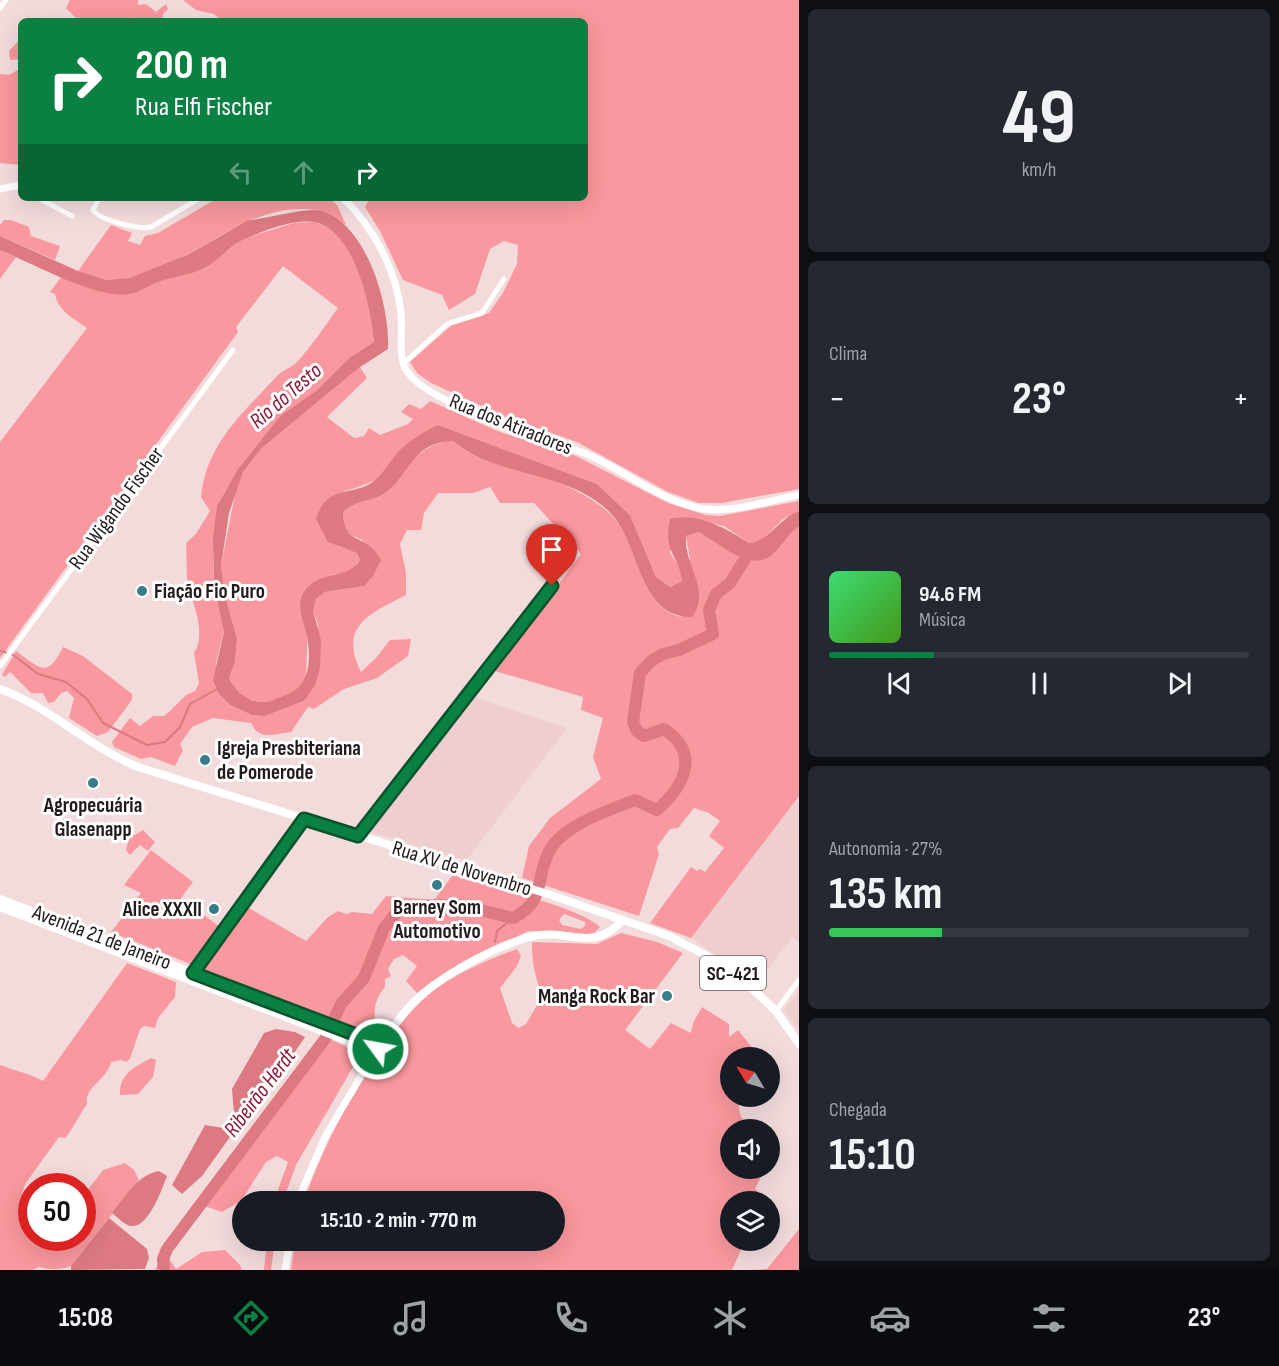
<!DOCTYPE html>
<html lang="pt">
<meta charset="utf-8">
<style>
body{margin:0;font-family:"Sofia Sans Condensed",sans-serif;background:#242831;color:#f1f3f6;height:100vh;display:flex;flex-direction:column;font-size:22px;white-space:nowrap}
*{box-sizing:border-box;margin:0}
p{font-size:20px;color:#9ea1a6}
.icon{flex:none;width:33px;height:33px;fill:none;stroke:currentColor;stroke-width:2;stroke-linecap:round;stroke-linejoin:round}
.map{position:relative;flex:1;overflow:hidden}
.details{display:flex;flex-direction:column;gap:9px;padding:9px;background:#0d0f14;width:480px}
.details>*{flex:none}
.hud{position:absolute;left:18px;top:18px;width:570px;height:183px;border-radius:9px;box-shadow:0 6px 24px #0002;background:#0b8043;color:#fff;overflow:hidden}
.needle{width:39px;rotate:308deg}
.controls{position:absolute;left:720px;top:1047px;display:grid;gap:12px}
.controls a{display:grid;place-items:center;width:60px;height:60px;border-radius:50%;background:#171b24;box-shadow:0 6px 24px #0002;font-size:30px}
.speed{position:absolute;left:18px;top:1173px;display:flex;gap:12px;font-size:30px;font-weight:700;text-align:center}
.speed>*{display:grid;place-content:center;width:78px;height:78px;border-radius:50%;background:#171b24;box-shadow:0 6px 24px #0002;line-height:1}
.speed .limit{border:9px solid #d22;background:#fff;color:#111}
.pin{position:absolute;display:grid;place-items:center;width:51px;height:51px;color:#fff;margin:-62px -26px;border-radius:50% 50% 50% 0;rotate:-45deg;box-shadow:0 0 6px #0007}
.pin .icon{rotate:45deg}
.me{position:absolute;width:66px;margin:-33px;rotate:302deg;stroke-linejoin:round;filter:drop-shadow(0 0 4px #0008)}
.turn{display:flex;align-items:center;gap:21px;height:126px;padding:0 18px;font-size:27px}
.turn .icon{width:78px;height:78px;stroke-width:2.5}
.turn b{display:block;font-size:42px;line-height:51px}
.lanes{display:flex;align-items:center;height:57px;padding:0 18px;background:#0003;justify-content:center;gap:30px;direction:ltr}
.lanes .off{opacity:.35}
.big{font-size:45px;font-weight:700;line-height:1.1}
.details .tile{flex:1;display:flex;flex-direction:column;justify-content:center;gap:9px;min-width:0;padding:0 21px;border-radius:9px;background:#242831}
.details .dial{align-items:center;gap:0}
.dial b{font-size:78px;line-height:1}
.song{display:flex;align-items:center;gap:18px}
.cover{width:72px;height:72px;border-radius:9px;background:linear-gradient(135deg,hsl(140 70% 55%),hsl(100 70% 35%))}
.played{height:6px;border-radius:3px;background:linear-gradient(90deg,#0b8043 25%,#363941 25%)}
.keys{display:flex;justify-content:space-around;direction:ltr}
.heat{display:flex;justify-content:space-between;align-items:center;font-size:33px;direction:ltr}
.charge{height:9px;border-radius:4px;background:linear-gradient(90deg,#34c759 27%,#363941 0)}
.trip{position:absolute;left:232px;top:1191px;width:333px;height:60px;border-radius:30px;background:#171b24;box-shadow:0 6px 24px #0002;font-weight:700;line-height:60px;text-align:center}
.tab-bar{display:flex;height:96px;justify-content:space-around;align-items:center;background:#090b0e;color:#9ea1a6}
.tab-bar .icon{width:42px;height:42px}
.tab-bar .on{color:#0b8043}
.tab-bar b{font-size:27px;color:#f1f3f6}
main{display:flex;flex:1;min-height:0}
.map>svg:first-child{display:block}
.built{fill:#eececf}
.green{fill:#f9989e;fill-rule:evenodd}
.water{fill:#dc7981}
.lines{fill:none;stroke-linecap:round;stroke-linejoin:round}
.stream{stroke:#dc7981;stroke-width:2}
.river{stroke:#dc7981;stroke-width:12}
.minor{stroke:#fff;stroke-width:5}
.tertiary{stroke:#fff;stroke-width:7}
.secondary{stroke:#fff;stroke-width:8}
.primary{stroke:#fff;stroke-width:8}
.route-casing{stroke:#07532c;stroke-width:15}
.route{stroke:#0b8043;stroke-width:10}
.poi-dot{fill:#387d8b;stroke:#fff;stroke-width:2}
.labels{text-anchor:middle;stroke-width:6;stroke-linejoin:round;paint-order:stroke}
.shield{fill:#fff;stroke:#655f5f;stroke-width:1.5}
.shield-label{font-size:20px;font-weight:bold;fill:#231b1b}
.street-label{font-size:21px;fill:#231b1b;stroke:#fff}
.poi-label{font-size:21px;font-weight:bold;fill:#231b1b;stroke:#fff;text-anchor:start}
.water-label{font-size:22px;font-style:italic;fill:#8e1730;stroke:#fff}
</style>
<main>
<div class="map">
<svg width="799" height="1270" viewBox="0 0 799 1270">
<rect width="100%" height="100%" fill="#f3dbdc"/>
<path class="built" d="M471,696L567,728L466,861L367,831Z
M799,796V941L792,937L757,984L691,938Z
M799,990V1030L784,1010Z"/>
<path class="green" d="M70,0H138V5L146,4L156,12L166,4L168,9L163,14V21H138L130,17L129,21H79L66,8Z
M183,0H799V489L722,503H699L668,492L577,442L508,418L431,383L417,373L410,362L453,324L489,313L503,293L517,264L518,245L504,241L490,249L475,294L449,310L442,295L403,280L380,231L365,207L370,198H585V21H222L214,14L196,10Z
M21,38V59L10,60L9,51Z
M21,68V165L0,163V74L9,75Z
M218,198H329L337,205L346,225C338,221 329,213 321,211C242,195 186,279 109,280C99,280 87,274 78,271L111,225L132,233L128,241L140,245L145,236L158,233Z
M4,220H11L29,227L31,236L60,246L55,260L0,236V225Z
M294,223C301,223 311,221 317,223C357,234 371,308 374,342L349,358L317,390L280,416L238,469L217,506L213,564L214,586L224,631L216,663L219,694L230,705L252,715L265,716L304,701L318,624L313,611L316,599L325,592L364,586L363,540C346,534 344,530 343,512C356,499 376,502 389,490C396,484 400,474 405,467C418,452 434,442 453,441C473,459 491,460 515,468C548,478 585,490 610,514C641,542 635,605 681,617L690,559L686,536L698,532L737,554H773L789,533L799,526V796L691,938L650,923L691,867L697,871L700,869L705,872L724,848L709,836L720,821L709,813L694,808L678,828L670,829L657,847L659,854L639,916L522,878L529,846L550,818L601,779L593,757L603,718L581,710L583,697L495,671L581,554L534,503H500L490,487L473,493H438L424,513L421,530H407L400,544L406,573V595C370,614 338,625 361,672L376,658L390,640L411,639L408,656L377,678L344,689L314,709L308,707L291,732C274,734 259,741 251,723L213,718L192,727L180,744L183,750L175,766L151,757L141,759L114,747L112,742L130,718L140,726L153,716H164L170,711L186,695L195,691L199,683L194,653C208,631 190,600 187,576C186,565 187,554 186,543L196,534L210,511L201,497C206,444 243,413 277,376C282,370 291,368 296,363C312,346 325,326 338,308L283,266L236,327L238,332L0,658V442L87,328C74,319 58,311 55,294L50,292L62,276L88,287L130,294L158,281L204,268L245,238Z
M0,250L16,257L0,279Z
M360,367L367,378L327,417L354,438L364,436L369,428L380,435L408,424L413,419L401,412L409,404L421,409L430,401L500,432L576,456L668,503L706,515L720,516L799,501V511L783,519L760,542L749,543L724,526L678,517L670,553L680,568L682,581L672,587L656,577L630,515L597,484L438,425L375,480C352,492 325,490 316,519L338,546L358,553L360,560L351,572L332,575L309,586L306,679L296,692L266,704L245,698L234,687L229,678L235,662L237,639L225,595L221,566L236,489L243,472L262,448Z
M63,647L83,656L132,694V700L108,732L97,736L69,718L74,698L67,691L61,693L54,702L48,703L43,693H31L10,672L5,677L2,675L16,651C41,669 47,679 63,647Z
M143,830L155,842L148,851L140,845L130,855L126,850L130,833L135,835Z
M151,850L193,882L181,898L220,927L193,965L111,932L141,893L124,885Z
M453,875C482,884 582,908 600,927L594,933L588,934L528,931L431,982L417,993L406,981L417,966L403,955L394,959L388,969L391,976L385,979V987C377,995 373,1009 375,1020L387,1029L375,1034L364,1033L202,970L247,907L306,941L328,917L338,911L346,914L352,912L372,914L386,896L434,900ZM564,914L585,922V926L581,929L562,925L559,920Z
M621,933L657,942L683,953L625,1030L650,1049L671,1023L691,1033L693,1023L702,1007L729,1024V1037L738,1030L754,1050L753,1057L730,1058V1096L740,1097C736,1109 742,1119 749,1129L730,1130V1168L765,1169L755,1189L772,1203L770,1207V1202H730V1240L745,1241L732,1270H291L295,1241L555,1240V1202L304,1201C326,1137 373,1050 421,1001C443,979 487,960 517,949L521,956L517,966L500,988L512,1023L519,1028L526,1024L543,995C534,977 532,961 532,942L597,944Z
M127,963L176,982L175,997L158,1018L155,1028L144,1026L140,1029L130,1059L126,1062L121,1060L111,1062C107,1080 84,1087 87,1104C81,1112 70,1134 65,1138L59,1137L25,1184L20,1200H31L32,1238H82L83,1196L103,1170L125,1163L134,1170L139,1180L71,1266C60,1270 50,1270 39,1267L33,1270H0V1065C15,1071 29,1073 43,1081Z
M321,1036C338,1043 356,1046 353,1067L296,1165L283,1201H274L288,1162L277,1156L266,1162L241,1201L222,1212L201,1205V1198L208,1188L212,1189L253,1136L259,1121L285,1085L300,1069Z
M151,1058L156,1060L153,1077L138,1094L120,1095C119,1074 135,1067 151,1058Z
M799,1229V1270H748L767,1269Z
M267,1241H275L271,1270H264Z
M225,1250L240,1265L242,1270H155L163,1254L167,1255L176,1269L202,1252Z"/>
<path class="water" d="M300,211C307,211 317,209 324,212C368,227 390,307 388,349L360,367L262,448L243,472L229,513L221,566L225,595L237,639L235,662L229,678C234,688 241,696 251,700C269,705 269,701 286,695C308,688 311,664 308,642C306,623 291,603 309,586C324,571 349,579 360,560L357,553L328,542L316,519C327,482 355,498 375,480C386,471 392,457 402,448C413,438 426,431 438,425L597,484L630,515L656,577L671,587L682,581C678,552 663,554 670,519C697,512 727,529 749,543C770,541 779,518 799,511V526C787,534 783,545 773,554C751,574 720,543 698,532L686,536C683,564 712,590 692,617C638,617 641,548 613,516C573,470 495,478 453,441C413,443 412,469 389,490C376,502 356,499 343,512C344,548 366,531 381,560L373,576L364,586L325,592L316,599L313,611L321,640L320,668L315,685L304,701L265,716L252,715L230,705L219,694L213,680L224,632L214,586L213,538L217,506L238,469L280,416L317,390L349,358L374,342C371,308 356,235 318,223C298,217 265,230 247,238C232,244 220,259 206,267C192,275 173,276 158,282C149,285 139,293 129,294C98,300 30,262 0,250V236L78,271L106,280L130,278L187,255L247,221Z
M276,1029L295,1032L305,1037L254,1112L243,1117L234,1114L232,1089L264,1033Z
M205,1125L235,1130L202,1176L182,1194L172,1185Z
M159,1171L167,1176C162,1189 149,1227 132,1226C126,1226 118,1218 112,1213C125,1197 137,1175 159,1171Z
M109,1218L147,1249L149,1258L145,1269L71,1270V1266Z"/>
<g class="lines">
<path class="stream" d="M0,651L12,654L38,674L66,682L87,699L103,723L147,745L165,742L180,727L190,704L217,689
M495,942L497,931L513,918"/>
<path class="river" d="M164,1270L163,1259L167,1249L325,1039L341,1004L364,978L384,928L398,911L412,906L459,905L513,918C548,901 534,875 551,848C566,824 610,810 635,800L657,810C683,787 702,754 664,729L644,736L637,731L633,722L640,673L651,661L663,654L679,650L713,634L709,610L716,594L730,583L750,551"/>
<path class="minor" d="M0,8L6,0
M38,198L72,216
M99,198L93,210C99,220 141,230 151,227L200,198
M404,363L447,324L482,313L504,279
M0,666L233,350
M358,836L552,586
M776,1011L799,980"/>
<path class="tertiary" d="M0,189L21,185
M343,198C374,228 397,271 401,314C403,331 398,353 405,368C424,406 553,438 593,457C629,474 665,503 704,509C735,513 769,500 799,495
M193,973L304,819
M297,1202L326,1135L376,1051
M285,1270L290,1240"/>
<path class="secondary" d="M0,899L371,1041
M0,907L366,1048
M376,1051C391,1031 404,1009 423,994C448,972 500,944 533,936C569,928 592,954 623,920"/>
<path class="primary" d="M0,689C50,707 89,747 138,767L551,895L669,936L711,958L745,982L776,1011L799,1044"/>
</g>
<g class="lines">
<defs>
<path id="route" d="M378,1049L375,1042L193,973L304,819L358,836L552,586"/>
</defs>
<use href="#route" class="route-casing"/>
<use href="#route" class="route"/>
</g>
<g class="poi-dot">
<circle cx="142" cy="591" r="6"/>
<circle cx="205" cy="760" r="6"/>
<circle cx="93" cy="783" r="6"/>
<circle cx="437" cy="885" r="6"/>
<circle cx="214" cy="909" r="6"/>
<circle cx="667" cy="996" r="6"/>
</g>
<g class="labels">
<rect class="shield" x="700" y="956" width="66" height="34" rx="4.5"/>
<g class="shield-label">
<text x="733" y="980">SC-421</text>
</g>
<g class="street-label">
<text transform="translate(511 424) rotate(22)" y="7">Rua dos Atiradores</text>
<text transform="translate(116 508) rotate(-54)" y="7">Rua Wigando Fischer</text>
<text transform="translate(462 868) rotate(17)" y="7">Rua XV de Novembro</text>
<text transform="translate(102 937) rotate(21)" y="7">Avenida 21 de Janeiro</text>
</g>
<g class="poi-label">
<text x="154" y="598">Fiação Fio Puro</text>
<text x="217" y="755">Igreja Presbiteriana<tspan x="217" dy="24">de Pomerode</tspan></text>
<text x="93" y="812" text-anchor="middle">Agropecuária<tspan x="93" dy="24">Glasenapp</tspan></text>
<text x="437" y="914" text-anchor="middle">Barney Som<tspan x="437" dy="24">Automotivo</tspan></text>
<text x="202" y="916" text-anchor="end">Alice XXXII</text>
<text x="655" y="1003" text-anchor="end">Manga Rock Bar</text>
</g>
<g class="water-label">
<text transform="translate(285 395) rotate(-41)" y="8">Rio do Testo</text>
<text transform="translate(259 1092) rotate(-53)" y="8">Ribeirão Herdt</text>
</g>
</g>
</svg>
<div class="controls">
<a><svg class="needle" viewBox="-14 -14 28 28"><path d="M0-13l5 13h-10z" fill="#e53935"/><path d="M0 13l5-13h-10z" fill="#9ea1a6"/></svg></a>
<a><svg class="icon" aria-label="sound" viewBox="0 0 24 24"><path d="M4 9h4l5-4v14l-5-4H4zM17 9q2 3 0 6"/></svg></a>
<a><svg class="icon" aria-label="layers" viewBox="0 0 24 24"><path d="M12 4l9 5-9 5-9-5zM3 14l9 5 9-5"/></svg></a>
</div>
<div class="speed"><div class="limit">50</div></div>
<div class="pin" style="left:552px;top:586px;background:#d93025"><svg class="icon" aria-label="arrive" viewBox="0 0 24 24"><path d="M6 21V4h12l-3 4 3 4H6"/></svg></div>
<svg class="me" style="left:378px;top:1049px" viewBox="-20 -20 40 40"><circle r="17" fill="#0b8043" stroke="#fff" stroke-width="3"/><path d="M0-11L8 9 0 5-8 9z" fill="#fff"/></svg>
<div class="trip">15:10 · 2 min · 770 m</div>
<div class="hud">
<div class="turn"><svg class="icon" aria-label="right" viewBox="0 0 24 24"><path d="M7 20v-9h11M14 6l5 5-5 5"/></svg><div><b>200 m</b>Rua Elfi Fischer</div></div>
<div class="lanes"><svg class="icon off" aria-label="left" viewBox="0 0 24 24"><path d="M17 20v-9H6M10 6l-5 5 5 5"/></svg><svg class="icon off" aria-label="ahead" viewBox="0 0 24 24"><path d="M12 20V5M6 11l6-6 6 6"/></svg><svg class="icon" aria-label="right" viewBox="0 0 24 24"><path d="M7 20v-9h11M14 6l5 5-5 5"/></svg></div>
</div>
</div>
<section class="details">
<div class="tile dial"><b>49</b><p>km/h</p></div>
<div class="tile"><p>Clima</p>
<div class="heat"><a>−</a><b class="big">23°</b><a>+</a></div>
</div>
<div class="tile">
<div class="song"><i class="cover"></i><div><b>94.6 FM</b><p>Música</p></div></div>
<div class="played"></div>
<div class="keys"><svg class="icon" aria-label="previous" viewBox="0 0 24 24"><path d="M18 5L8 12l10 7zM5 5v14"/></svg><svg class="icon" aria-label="pause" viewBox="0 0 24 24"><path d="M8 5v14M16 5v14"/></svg><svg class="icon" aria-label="next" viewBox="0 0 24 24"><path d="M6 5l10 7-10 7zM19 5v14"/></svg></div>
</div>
<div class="tile"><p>Autonomia · 27%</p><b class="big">135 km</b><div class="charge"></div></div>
<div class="tile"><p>Chegada</p><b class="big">15:10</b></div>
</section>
</main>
<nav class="tab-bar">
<b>15:08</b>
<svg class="icon on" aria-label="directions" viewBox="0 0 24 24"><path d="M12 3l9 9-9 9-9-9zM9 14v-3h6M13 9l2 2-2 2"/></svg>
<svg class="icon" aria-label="music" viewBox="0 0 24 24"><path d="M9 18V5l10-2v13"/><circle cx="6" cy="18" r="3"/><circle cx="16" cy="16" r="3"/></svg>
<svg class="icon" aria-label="phone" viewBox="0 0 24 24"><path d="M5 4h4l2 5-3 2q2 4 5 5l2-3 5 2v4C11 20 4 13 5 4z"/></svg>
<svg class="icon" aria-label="climate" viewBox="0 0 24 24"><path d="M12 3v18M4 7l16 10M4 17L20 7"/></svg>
<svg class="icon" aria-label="car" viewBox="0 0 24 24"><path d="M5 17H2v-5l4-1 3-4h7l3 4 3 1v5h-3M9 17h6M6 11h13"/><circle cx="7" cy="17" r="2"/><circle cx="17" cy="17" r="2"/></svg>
<svg class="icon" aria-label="filters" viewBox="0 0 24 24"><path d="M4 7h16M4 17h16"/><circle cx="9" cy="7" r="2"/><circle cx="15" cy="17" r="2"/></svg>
<b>23°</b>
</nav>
